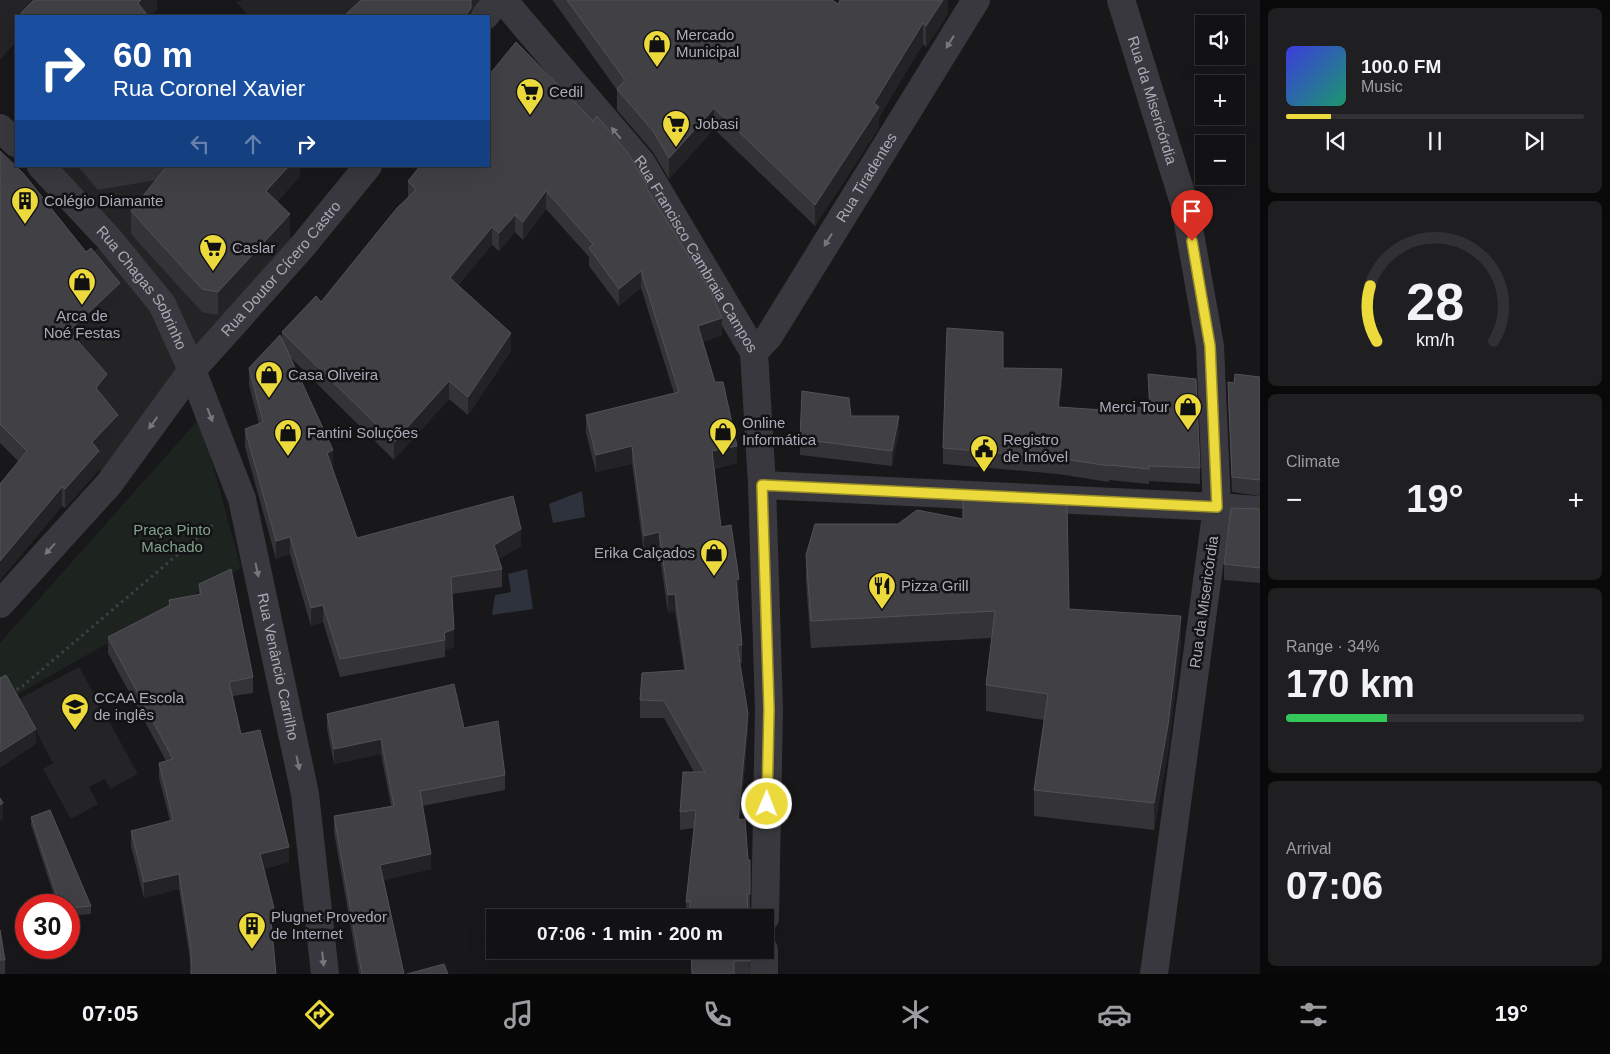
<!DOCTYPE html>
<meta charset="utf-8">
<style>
body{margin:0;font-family:Helvetica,sans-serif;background:#1f1f21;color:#f1f3f6;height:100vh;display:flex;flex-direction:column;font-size:19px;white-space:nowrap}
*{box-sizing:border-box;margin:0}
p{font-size:16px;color:#9c9da0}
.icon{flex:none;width:28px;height:28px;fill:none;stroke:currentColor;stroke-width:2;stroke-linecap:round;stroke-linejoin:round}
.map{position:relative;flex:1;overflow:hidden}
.side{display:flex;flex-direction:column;gap:8px;padding:8px;background:#0a090a;width:350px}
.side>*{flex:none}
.guide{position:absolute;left:15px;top:15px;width:475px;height:152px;border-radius:0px;box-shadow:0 5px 20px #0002,0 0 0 1px #313133;background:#1a4fa0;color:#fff;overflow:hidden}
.fabs{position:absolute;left:1195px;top:15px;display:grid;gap:10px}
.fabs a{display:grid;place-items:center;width:50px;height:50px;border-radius:0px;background:#121113;box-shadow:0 5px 20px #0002,0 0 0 1px #313133;font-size:25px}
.speed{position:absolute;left:15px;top:894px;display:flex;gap:10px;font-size:25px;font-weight:700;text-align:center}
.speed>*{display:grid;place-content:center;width:65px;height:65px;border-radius:50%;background:#121113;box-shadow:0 5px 20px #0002,0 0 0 1px #313133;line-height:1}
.speed .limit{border:8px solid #d22;background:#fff;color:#111}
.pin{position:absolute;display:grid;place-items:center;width:42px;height:42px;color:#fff;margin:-51px -21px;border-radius:50% 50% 50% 0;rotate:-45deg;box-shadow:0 0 5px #0007}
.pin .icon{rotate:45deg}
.me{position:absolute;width:55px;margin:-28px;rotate:1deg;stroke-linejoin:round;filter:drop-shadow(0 0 4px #0008)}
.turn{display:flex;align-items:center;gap:18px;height:105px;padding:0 15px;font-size:22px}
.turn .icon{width:65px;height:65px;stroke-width:2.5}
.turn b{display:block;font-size:35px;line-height:42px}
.lanes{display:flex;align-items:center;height:48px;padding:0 15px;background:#0003;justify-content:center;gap:25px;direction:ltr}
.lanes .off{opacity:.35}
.big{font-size:38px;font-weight:800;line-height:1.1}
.side .tile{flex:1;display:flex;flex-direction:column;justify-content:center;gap:8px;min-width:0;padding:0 18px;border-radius:8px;background:#1f1f21}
.side .dial{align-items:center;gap:0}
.dial svg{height:130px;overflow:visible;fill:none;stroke:#313133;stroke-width:7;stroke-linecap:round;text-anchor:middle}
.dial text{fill:#f1f3f6;stroke:none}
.song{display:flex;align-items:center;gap:15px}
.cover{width:60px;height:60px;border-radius:8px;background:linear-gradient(135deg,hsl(240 70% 55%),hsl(160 70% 35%))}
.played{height:5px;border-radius:2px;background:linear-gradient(90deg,#ecda3c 15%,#313133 15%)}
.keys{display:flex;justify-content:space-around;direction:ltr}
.heat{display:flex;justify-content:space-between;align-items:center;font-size:28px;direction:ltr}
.charge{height:8px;border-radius:4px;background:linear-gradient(90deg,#34c759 34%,#313133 0)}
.trip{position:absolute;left:486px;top:909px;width:288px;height:50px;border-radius:0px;background:#121113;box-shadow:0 5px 20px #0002,0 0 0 1px #313133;font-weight:800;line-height:50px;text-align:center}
.tabs{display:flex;height:80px;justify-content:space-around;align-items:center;background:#070708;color:#9c9da0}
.tabs .icon{width:35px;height:35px}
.tabs .selected{color:#ecda3c}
.tabs b{font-size:22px;color:#f1f3f6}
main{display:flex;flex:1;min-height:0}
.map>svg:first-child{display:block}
.built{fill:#242326}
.green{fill:#1d2420}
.water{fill:#2d323d}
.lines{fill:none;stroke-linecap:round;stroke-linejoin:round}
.path{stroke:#3e3f45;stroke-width:3;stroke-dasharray:2.5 4;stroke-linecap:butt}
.minor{stroke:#39383e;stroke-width:28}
.tertiary{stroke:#39383e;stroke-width:28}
.wall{fill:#343337}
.shaded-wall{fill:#232225}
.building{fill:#414045;stroke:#515157}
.oneway{fill:#777781}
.route-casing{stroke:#998e27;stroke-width:12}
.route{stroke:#ecda3c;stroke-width:9}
.labels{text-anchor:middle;stroke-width:5;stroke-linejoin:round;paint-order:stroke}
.poi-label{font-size:15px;fill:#aaabb8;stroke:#131214;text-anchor:start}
.street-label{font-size:15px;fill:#aaabb8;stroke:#131214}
.park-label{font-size:15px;fill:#81a38b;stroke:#131214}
</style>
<main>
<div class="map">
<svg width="1260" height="974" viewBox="0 0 1260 974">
<rect width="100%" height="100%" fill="#181719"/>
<path class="built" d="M0,0H46L35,16H16V42L0,60Z
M241,0H482L478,16H249L236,2Z
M47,166H218L297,243L106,477L2,351L101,244Z
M79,667L138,774L110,789L105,779L89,787L98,804L71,819L43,769L53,763L19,699Z"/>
<path class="green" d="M200,418L241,568L16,695L0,691V643Z"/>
<path class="water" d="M582,491L585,517L553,523L549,504Z
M527,569L533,609L492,615L495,595L511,592L508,574Z"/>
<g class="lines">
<path class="path" d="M10,688L19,689L215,523"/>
<g class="minor">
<path id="s1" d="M503,0L641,162L754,352L762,485L769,709L765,918"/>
<path d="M0,128L16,143"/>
<path id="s2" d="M41,166L109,239L162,304L192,370L242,499L305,794L325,974"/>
<path id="s3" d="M754,352L769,336L976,0"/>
<path d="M762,485L1217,507L1154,974"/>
<path d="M764,974V950"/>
</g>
<g class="tertiary">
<path id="s4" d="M1121,0L1185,206L1210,346L1217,507L1260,510"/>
<path d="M485,16L498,0"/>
<path id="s5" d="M0,604L109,484L192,370L301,248L368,166"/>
</g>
</g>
<path class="wall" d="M552,0H832L838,4L948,0V14L926,47L923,44L879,117V128L815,226L714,129L669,179L653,152L617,110V90L554,2Z
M0,151L120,302L78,341L107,393L104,397L118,434L99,453V470L65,508L62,506L0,580V484L19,462L0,443Z
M78,166H300V176L277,202L290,237L218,315L202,312L131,234V211L156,180L98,190Z
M408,181L647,189L722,335L703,342L737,463L714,469L721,527L739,597H738L742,645V663H740L748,732L740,820L748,860H750V911L748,912V918H686V902L694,828L680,830V812L694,772L664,718H640V700L684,670L675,611L668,613L659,550L644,554L632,464L596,472L586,433V415L674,393L641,288L619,306L589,266V257L546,209L523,240L515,232L499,251L492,245L458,285L511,351L468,415L449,399L394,460L290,357L333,468H332L357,538L521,546L499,559L502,569V587L452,594L454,647L445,650V657L340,677L323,622L311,626L290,554L276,559L245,447V429L259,424L249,385V368L282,340V332L321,302L408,197Z
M1003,368L1062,384L1059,407L1118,411L1149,409L1148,374L1200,468V484L1149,481V484L1109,480V482L1058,474L943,464V448Z
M1260,377V496L1232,492L1228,398V382L1234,383Z
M851,416L899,432L892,466L800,455V439Z
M1260,509V583L1224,580V564Z
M806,555L1069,609L1181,643L1168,752L1154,830L1034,816V790L1044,720L986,711V685L992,638L811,648L806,582Z
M199,584L253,677V693L233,696L241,734L289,862L264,869L274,923L271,924L276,974H191V966L179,889L144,898L131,846V831L170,821L159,778V763L166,761L108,653V637L169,605V600L199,594Z
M327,714L464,728L505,775V790L422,806L431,869L384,880L404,974H359L334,832V816L391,806L381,754L334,764L327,729Z
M31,817L91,906V914L69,916V905H57L31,825Z
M0,930L5,960V974H0Z
M691,950H749L750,974H692Z"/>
<path class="shaded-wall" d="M141,0H157V10L150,16H138V3Z
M942,0H948V14L926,47V26Z
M471,8V16H465Z
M923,23V44L879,117V128L815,226V205L874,103Z
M714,108V129L669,179V158Z
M289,166H300V176L266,214V191Z
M546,191V209L523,240V222Z
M290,214V237L218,315V292Z
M515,215V232L499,251V233Z
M492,227V245L450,296V278Z
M641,271V288L619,306V289Z
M120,283V302L69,350V331Z
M722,318V335L698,344V326Z
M511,333V351L468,415V397Z
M1062,369V384L1058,423V407Z
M107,374V393L96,407V388Z
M449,381V399L394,460V442Z
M118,415V434L99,453V470L65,508V489L92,442Z
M899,416V432L892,466V451Z
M632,446V464L596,472V455Z
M737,446V463L712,469V451Z
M333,450V468L327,470V453Z
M62,487V506L0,580V561Z
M521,529V546L494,562V545Z
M659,532V550L644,554V536Z
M290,537V554L276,559V541Z
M739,579V597L736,598V580Z
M675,594V611L668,613V595Z
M323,605V622L311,626V608Z
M1181,616V643L1168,752L1154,830V803Z
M454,629V647L445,650V640L444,633Z
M748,714V732L738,838V820Z
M36,729V744L0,768V752Z
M381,739V754L334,764V749Z
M3,803V819L0,821V805Z
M289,847V862L260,870V854Z
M431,854V869L380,881V865Z
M179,874V889L144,898V882Z
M274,908V923L270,925V909Z"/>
<path class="building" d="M34,0H141L138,3L148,16H23L21,13Z
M361,0H471V8L465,16H344Z
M567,0H832L838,4L840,0H943L926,26L923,23L874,103L879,107L815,205L714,108L669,158L653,131L617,89L625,80Z
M516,42L593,121L597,116L628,153L647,185L646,187L711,292L722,318L698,326L715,382H723L737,446L712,451L721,527L731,525L739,579L736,580L742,645H737L748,714L738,820L745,819L748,860H750V894H747L748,918H690V901L686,902L696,810L680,812L683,772H705L664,701L640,700L642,673L686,670L675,594L668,595L659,532L644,536L632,446L596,455L586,415L679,392L641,271L619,289L589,248L593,244L546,191L523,222L515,215L499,233L492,227L450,278L511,333L468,397L449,381L394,442L282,332L316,296L321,302L397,208L416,190L408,181L420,166H489V75Z
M0,151L23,173L86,252L91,248L120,283L69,331L107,374L96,388L118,415L92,442L99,451L65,489L62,487L0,561V484L27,451L0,424Z
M167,166H289L266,191L290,214L218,292L202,289L131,211Z
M947,328L1003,332V368L1062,369L1058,407L1118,411L1119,405L1150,409L1148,374L1196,379L1200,468L1149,466V469L1109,465V466L1058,458L943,448Z
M280,335L333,450L327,453L357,538L513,496L521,529L494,545L502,569L451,577L454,629L444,633L445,640L340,659L323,605L311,608L290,537L276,541L245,429L263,422L249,368Z
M1235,374L1260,377V480L1232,477L1228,382L1234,383Z
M802,391L849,398L851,416H899L892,451L800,439Z
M963,500L1067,505L1069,609L1181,616L1168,725L1154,803L1034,790L1048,694L986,685L995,611L811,621L806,555L815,524H898L917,510L963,519Z
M1231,508L1260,509V568L1224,564Z
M231,569L253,677L229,682L241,734L260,730L289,847L260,854L274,908L270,909L276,974H191V950L179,874L144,882L131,831L173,820L159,763L173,759L108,637L170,605L169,600L201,594L199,584Z
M6,675L36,729L0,752V678Z
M454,684L464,728L498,721L505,775L420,791L431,854L380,865L404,974H362L334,816L394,806L381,739L334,749L327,714Z
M0,798L3,803L0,805Z
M50,810L91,906L69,908V905H60L31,817Z
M0,930L5,960H0Z
M691,950H749L750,961H734V974H692Z
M444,964L448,974H407Z"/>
<defs><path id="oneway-solid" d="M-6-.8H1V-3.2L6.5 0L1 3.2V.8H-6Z" transform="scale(1.25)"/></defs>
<g class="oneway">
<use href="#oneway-solid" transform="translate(950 42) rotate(122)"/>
<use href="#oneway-solid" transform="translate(616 133) rotate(-130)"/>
<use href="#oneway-solid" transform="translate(828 240) rotate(122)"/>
<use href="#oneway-solid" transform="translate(210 415) rotate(69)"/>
<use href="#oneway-solid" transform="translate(153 423) rotate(126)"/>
<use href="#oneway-solid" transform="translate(50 549) rotate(132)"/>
<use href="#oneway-solid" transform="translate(257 570) rotate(78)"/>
<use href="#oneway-solid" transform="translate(298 763) rotate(78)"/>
<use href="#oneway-solid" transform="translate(323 959) rotate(84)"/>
</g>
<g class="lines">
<defs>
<path id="route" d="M767,804L769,709L762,485L1217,507L1210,346L1192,241"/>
</defs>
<use href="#route" class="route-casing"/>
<use href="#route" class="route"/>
</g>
<defs>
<symbol id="shop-pin" viewBox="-11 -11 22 30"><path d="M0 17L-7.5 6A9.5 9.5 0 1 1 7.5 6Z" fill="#ecda3c" stroke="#131214"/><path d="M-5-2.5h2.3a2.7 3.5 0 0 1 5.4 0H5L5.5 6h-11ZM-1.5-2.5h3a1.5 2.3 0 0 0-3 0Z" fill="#111"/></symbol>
<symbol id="supermarket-pin" viewBox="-11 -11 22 30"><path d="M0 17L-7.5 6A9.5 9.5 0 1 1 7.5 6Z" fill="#ecda3c" stroke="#131214"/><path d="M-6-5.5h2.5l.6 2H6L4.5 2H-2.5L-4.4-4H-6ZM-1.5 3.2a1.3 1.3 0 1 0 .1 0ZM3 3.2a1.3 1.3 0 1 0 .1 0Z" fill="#111"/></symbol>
<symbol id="building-pin" viewBox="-11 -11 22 30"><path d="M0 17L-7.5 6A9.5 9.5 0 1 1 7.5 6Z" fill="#ecda3c" stroke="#131214"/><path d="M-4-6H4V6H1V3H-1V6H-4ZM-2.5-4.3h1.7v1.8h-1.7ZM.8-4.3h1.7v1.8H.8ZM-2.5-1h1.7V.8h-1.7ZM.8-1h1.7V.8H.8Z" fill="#111"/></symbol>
<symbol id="civic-pin" viewBox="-11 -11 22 30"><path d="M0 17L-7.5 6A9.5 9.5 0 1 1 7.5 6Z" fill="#ecda3c" stroke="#131214"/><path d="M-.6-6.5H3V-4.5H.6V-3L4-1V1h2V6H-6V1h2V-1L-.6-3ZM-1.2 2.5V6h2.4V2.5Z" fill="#111"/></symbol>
<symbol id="restaurant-pin" viewBox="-11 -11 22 30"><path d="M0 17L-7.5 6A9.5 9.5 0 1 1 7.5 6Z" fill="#ecda3c" stroke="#131214"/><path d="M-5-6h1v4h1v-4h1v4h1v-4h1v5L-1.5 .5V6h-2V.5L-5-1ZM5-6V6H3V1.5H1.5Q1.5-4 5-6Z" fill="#111"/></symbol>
<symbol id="school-pin" viewBox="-11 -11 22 30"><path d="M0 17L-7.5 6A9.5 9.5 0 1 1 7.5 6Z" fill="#ecda3c" stroke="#131214"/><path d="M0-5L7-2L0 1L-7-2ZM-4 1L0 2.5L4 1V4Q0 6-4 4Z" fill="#111"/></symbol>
</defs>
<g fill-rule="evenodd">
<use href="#shop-pin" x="641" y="28" width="32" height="43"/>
<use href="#supermarket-pin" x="514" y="76" width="32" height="43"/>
<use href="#supermarket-pin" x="660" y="108" width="32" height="43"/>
<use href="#building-pin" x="9" y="185" width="32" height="43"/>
<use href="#supermarket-pin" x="197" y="232" width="32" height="43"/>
<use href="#shop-pin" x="66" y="266" width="32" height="43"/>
<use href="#shop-pin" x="253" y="359" width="32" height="43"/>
<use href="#shop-pin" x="1172" y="391" width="32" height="43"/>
<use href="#shop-pin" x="707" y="416" width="32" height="43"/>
<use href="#shop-pin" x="272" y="417" width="32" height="43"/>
<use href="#civic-pin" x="968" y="433" width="32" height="43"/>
<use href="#shop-pin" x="698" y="537" width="32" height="43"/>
<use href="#restaurant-pin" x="866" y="570" width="32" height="43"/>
<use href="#school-pin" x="59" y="691" width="32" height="43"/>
<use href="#building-pin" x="236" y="910" width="32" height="43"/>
</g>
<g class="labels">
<g class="poi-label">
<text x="676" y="40">Mercado<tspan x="676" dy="17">Municipal</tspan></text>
<text x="549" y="97">Cedil</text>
<text x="695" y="129">Jobasi</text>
<text x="44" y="206">Colégio Diamante</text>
<text x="232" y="253">Caslar</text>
<text x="82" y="321" text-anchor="middle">Arca de<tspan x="82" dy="17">Noé Festas</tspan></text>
<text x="288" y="380">Casa Oliveira</text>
<text x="1169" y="412" text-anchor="end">Merci Tour</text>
<text x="742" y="428">Online<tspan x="742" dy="17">Informática</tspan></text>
<text x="307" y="438">Fantini Soluções</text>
<text x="1003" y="445">Registro<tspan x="1003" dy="17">de Imóvel</tspan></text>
<text x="695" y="558" text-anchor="end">Erika Calçados</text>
<text x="901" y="591">Pizza Grill</text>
<text x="94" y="703">CCAA Escola<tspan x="94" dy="17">de inglês</tspan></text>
<text x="271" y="922">Plugnet Provedor<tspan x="271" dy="17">de Internet</tspan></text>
</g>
<g class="street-label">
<text dy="5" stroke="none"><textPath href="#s4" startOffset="105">Rua da Misericórdia</textPath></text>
<text dy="5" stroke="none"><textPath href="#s3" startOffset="208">Rua Tiradentes</textPath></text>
<text dy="5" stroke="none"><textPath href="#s1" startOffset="320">Rua Francisco Cambraia Campos</textPath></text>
<text dy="5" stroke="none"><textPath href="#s5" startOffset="438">Rua Doutor Cícero Castro</textPath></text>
<text dy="5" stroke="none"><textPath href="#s2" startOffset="159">Rua Chagas Sobrinho</textPath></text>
<text transform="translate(1204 602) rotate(-82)" y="5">Rua da Misericórdia</text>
<text dy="5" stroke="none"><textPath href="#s2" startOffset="566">Rua Venâncio Carrilho</textPath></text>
</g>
<g class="park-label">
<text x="172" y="535">Praça Pinto<tspan x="172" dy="17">Machado</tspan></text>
</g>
</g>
</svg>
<div class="fabs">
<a><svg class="icon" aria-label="sound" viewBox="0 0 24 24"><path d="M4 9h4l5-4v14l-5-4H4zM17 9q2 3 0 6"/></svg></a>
<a>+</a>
<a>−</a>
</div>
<div class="speed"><div class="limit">30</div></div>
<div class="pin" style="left:1192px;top:241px;background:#d93025"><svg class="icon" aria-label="arrive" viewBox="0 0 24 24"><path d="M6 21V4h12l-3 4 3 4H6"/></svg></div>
<svg class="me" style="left:767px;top:804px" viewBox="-20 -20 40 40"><circle r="17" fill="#ecda3c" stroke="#fff" stroke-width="3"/><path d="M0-11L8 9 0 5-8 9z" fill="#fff"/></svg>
<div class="trip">07:06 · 1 min · 200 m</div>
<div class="guide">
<div class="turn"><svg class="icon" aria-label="right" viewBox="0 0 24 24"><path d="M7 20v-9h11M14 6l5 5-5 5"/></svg><div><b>60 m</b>Rua Coronel Xavier</div></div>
<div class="lanes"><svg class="icon off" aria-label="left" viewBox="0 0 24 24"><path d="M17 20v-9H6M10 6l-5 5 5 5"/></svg><svg class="icon off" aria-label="ahead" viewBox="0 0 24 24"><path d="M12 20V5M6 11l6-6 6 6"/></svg><svg class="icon" aria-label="right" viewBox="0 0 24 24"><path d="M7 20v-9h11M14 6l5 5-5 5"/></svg></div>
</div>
</div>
<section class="side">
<div class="tile">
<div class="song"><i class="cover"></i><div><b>100.0 FM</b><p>Music</p></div></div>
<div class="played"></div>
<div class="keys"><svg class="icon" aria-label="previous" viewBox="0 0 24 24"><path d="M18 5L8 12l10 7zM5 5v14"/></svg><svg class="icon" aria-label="pause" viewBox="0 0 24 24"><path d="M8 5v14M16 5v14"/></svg><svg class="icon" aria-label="next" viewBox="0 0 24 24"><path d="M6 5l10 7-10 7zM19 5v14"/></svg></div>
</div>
<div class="tile dial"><svg viewBox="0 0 100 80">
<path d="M14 69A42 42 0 1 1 86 69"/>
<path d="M14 69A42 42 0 0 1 10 35" stroke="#ecda3c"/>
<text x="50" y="56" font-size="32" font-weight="700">28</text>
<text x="50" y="72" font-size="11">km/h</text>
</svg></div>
<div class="tile"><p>Climate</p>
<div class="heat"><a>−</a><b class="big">19°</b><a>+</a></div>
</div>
<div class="tile"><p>Range · 34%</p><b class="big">170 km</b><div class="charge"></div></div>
<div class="tile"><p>Arrival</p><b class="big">07:06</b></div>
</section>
</main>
<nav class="tabs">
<b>07:05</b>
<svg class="icon selected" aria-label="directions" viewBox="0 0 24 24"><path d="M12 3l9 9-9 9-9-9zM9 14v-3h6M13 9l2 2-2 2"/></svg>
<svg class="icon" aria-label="music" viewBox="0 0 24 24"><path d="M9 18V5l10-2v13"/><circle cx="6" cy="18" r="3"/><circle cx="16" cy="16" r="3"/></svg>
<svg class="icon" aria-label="phone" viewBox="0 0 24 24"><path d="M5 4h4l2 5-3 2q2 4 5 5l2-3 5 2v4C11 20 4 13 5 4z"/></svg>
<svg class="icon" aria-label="climate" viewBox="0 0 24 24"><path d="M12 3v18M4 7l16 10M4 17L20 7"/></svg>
<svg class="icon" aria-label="car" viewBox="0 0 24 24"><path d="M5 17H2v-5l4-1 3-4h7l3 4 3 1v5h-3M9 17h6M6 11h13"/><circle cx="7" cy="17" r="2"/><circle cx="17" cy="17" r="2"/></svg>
<svg class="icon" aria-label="filters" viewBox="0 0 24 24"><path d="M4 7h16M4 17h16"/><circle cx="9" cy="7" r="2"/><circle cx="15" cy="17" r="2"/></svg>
<b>19°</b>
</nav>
